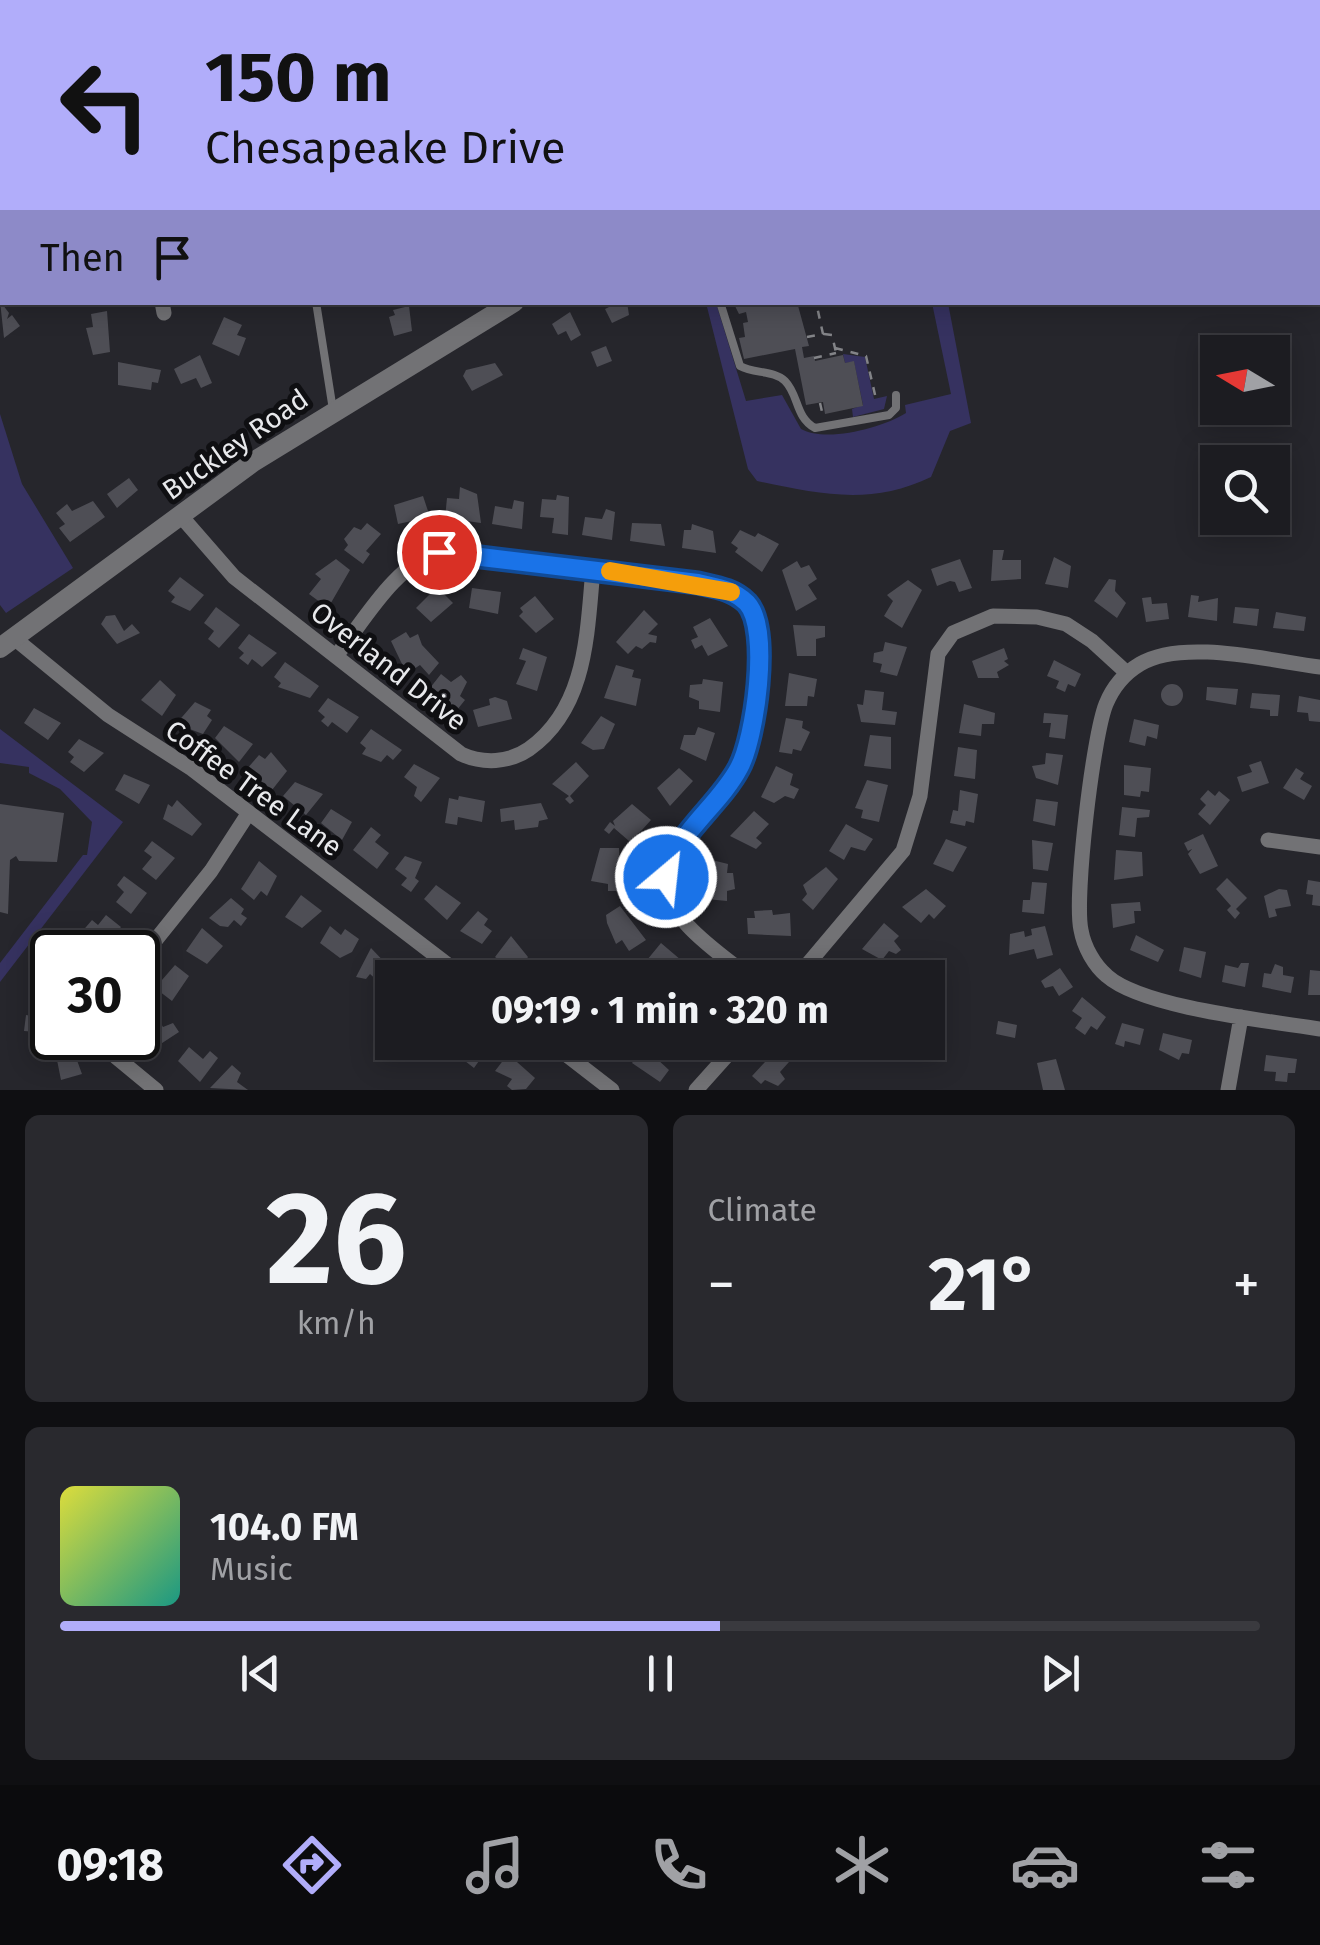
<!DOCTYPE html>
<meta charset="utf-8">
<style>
body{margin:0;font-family:"Fira Sans",sans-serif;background:#29292e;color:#f1f3f6;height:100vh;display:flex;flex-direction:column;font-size:38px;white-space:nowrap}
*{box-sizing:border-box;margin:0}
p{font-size:32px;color:#a0a1a5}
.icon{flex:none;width:55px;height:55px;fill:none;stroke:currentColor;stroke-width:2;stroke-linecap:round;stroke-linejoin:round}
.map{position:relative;height:1090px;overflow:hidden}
.details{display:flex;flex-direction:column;gap:25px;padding:25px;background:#0f0f12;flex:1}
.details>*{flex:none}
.banner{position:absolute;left:0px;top:0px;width:1320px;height:305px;box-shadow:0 5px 25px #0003,0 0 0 2px #3a3a3f;background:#b1adfa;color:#111;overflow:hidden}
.needle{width:65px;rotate:280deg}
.controls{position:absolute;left:1200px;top:335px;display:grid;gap:20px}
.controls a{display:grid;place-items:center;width:90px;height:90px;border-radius:0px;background:#1c1c21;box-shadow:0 5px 25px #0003,0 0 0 2px #3a3a3f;font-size:50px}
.speed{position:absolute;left:30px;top:930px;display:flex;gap:20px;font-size:50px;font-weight:700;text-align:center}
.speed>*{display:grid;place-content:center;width:130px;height:130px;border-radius:50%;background:#1c1c21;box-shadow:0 5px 25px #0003,0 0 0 2px #3a3a3f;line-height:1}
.speed .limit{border:5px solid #111;border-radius:15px;background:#fff;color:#111}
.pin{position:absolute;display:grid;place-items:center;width:85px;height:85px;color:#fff;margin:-42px;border:5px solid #fff;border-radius:50%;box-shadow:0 2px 10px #0007}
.me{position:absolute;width:110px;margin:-55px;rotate:28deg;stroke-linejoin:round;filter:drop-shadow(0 0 8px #0008)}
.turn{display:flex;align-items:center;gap:35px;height:210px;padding:0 40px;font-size:45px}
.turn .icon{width:130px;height:130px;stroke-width:2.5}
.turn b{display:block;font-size:70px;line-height:85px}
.then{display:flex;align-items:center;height:95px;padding:0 40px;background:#0003;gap:20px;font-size:38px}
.big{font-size:75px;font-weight:700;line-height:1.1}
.details .widget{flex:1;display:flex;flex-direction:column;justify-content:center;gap:15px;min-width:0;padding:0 35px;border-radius:15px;background:#29292e}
.details .dial{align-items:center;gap:0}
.dial b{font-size:130px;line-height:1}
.song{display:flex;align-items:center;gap:30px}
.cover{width:120px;height:120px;border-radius:15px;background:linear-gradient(135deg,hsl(60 70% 55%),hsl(170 70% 35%))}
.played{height:10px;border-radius:5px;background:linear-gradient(90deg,#b1adfa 55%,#3a3a3f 55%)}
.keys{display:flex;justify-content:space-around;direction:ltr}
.heat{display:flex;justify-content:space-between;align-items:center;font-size:55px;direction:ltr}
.details .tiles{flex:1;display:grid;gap:25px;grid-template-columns:1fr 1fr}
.widget:last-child{grid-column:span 2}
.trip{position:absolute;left:375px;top:960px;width:570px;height:100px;border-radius:0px;background:#1c1c21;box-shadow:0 5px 25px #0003,0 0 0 2px #3a3a3f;font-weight:700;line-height:100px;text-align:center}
.tabs{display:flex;height:160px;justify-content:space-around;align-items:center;background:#0b0b0d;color:#a0a1a5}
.tabs .icon{width:70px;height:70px}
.tabs .selected{color:#b1adfa}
.tabs b{font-size:45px;color:#f1f3f6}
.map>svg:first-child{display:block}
.green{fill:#363260}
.building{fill:#4e4e55}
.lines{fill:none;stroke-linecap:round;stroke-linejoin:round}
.path{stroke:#838488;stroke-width:2.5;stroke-dasharray:8 8;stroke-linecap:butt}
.service{stroke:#727275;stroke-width:8}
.minor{stroke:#727275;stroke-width:15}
.tertiary{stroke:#727275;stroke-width:20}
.route-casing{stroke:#114b97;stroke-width:25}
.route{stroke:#1a73e8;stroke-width:18}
.slow{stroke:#f59e0b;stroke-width:18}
.labels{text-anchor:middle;stroke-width:10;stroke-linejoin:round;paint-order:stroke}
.street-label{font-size:28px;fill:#e8e9ec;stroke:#0f0f12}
</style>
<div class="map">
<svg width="1320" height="1090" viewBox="0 0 1320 1090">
<rect width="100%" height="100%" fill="#26262c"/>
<path class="green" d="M706,303H716L746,401L782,395L801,429C826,443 882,428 906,413L905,405L951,394L932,303H948L971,423L950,431L931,477C871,506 819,494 757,481L748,469Z
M843,354L865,357L874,399L887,396L884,409L853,417L852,409L863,405L854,362L845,363Z
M0,414L22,484L73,568L6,613L0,605Z
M0,729L123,822L0,982V963L83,855H87L92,822L60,789L29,773V767L0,763Z"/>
<path class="building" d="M0,301L9,313L7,319L12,315L20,326L4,338Z
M609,302H627L629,315L612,323L605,309L611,306Z
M733,302H797L809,346L802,347L804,358L814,356L815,361L843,355L845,363L854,361L863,406L825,414L823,402L806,405L795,349L744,359L739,338L745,337L743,323L748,322L746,312L739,314Z
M409,306L412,331L394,336L389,317L395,315L393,310Z
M107,311L110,352L93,355L86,328L93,327L91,314Z
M570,312L581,335L571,341L566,331L558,335L552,324Z
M224,317L242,325L237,335L246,338L239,356L212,344Z
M606,346L612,361L597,367L591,352Z
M200,355L212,383L201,388L196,378L181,384L174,369Z
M118,362L161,370L158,383L152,382L151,390L118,385Z
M495,363L503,375L472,391L463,376L466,370Z
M129,478L138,490L117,508L107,494Z
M460,487L477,494L481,523L445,518L447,498L459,499Z
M557,495L569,497L568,535L552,533L554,518L540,517L542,499L556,500Z
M423,496L430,517L398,524L394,505Z
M514,500L524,502L522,529L492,524L495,506L512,509Z
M93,501L105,517L70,542L59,528L65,524L56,513L67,504L72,511Z
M606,509L615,512L612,540L582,535L585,517L602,519Z
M367,523L381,534L366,551L370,554L363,564L344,550L348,545L344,539L354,527L361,530Z
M632,523L661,524L665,546L630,541Z
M692,524L713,531L716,553L682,548L684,530H691Z
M740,530L755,537L758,533L779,544L762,572L735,552L738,548L731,543Z
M993,550H1004L1002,560H1021V579L991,581Z
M1054,557L1071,566L1068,588L1045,584Z
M336,559L350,570L328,608L309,594L321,579L315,574Z
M960,559L972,588L959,592L955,582L950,581L937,586L931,569Z
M797,561L801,568L809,565L817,579L808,585L817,599L796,611L782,570Z
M180,577L204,595L190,611L171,602L175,597L168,591Z
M1109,579L1116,580L1115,591L1126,603L1117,618L1094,601Z
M908,580L922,590L902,628L884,616L893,601L887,595Z
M437,587L453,603L431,622L416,608Z
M472,588L501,592L498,614L469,608Z
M1191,595L1199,596L1198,602L1218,598L1217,621L1188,617Z
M535,596L554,619L536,633L519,616L523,612L520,608Z
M1151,597L1152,604L1167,603L1169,619L1146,622L1142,598Z
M216,607L240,625L219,648L208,639L214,631L204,623Z
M1235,607L1259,609L1257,626L1233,623Z
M644,610L658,624L648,634L657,636L656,643L650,642L642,649L636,646L628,654L616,642Z
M1276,612L1306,617L1304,631L1273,628Z
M115,615L124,631L132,624L140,633L117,644L101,624L106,616Z
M710,618L728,646L708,656L702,645L695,649L691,640L698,637L693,627Z
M793,625L825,626V637L816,639V656H797Z
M406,632L410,638L418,634L422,645L439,663L429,675L420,665L408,673L401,662L391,641Z
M249,634L277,653L262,667L252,659L248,665L239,658L244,653L238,648Z
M885,642L907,647L897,676L880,672L882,664L873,662L874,653L883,651Z
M523,648L547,657L537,691L516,684L526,661L519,659Z
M1004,648L1008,659L1004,661L1009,665L997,672L999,678H978L972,661Z
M1054,660L1081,674L1075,687L1068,684L1065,692L1056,688L1059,681L1047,676Z
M285,662L319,686L310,698L278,687L281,683L274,677Z
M616,665L634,670L632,677L641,679L636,706L604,698Z
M789,673L817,679L814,697L808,696L807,706H785Z
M441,674L451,682L461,675L467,682L460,696L465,700L457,710L430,688Z
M703,679L723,682L720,712L699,709V701L689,697L690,685L702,684Z
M160,680L176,695L162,716L141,700Z
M1161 695a11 11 0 1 1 22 0a11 11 0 1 1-22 0Z
M1207,687L1238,689L1236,705L1206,700Z
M865,690L884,692L882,710L897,712L895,725L861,722L857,704L863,705Z
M1252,693L1280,695L1278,716H1270V710L1250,708Z
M1299,696L1320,700V722L1309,721L1308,713L1297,712Z
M495,697L507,701L512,719L478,727L473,710L490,705L489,699Z
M328,698L359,717L347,733L332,722L328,727L321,721L325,717L318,711Z
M195,702L211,710L207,716L212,720L203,734L176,724Z
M964,704L995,713L994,724H982L981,736L959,733Z
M34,708L61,723L48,740L24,723Z
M1044,713L1068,715L1065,739L1049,737L1051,723H1043Z
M601,716L615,724L604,749L593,750L581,743Z
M786,718L803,721L802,728L810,732L801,751L793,749L792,754L779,752Z
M1134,719L1159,725L1157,739L1147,736L1145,746L1129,742Z
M224,726L253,744L239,762L215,738Z
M698,727L715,733L706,761L680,749L684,735H695Z
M371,729L402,750L393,760L387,755L381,762L362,754L366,748L360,743Z
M870,735L891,737V769L864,766Z
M79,739L104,753L84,772L70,762L74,757L68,752Z
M958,747L977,750L975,779L954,776Z
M271,752L287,771L272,790L246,770L259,755L265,759Z
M1046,753L1063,755L1058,785L1036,778L1032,766L1045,764Z
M1261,761L1269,783L1242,792L1237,777L1252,772L1249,765Z
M576,762L589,776L570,796L574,801L570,804L565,799L569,796L552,784Z
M414,764L440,778L421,802L414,796L417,787L404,777Z
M1124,765L1151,768L1149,792L1141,791L1140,797L1124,795Z
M776,766L793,774L790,785L799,789L794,799L785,796L774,803L761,797Z
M679,768L693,781L670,806L657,788Z
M1296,768L1304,773L1300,779L1312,786L1304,800L1283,788Z
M124,774L150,785L139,804L115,790Z
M867,780L888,785L879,822L861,818L863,810L855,808Z
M295,782L323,794L306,815L283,796Z
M960,790L978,794L974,823L966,821L965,826L950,823L953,810L958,811Z
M1208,790L1215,796L1219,791L1230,800L1210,825L1198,814L1206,805L1200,799Z
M459,796L485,801L482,822L458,817L457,825L445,823L449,798L458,800Z
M1036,799L1058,802L1055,826L1033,821Z
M177,800L202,824L192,836L163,819L168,804L172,807Z
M541,803L548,819L539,821L538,827L515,830L514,820L501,822L500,809Z
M0,804L64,813L57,862L19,861L16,856L10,860L8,914L0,912Z
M632,804L651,820L642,830L629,841L614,828L609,834L604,830L610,822L615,826L613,821Z
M1122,807L1150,810L1149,817L1137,818L1135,837L1119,835Z
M331,809L352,822L342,840L321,823Z
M754,811L769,824L756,838L762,843L756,849L730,836Z
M846,824L873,839L865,851L851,847L844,860L829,851Z
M371,827L381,835L375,842L389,853L377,869L353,850Z
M1203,834L1218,866L1200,874L1188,854L1192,849L1188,851L1184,843Z
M946,839L967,847L953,872L933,864Z
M1032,840L1053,843L1048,871L1033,869Z
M152,841L175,858L156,880L142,869L152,857L144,851Z
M600,848H619L621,891H608V884L591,881Z
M1116,850L1142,852L1143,876L1114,880Z
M405,856L422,862L415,878L419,881L411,892L401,885L407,878L395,869Z
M708,859L728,864L727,873H733L735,889L727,891V901L706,899Z
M259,861L277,876L267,896L261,891L254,900L241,889Z
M826,867L838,879L813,910L802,900L807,894L803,885Z
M124,876L147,893L131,914L116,902L124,892L117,885Z
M1227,878L1247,898L1236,909L1240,913L1235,919L1227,910L1231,906L1216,889Z
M1308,880L1320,882V906L1312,905L1313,895L1306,894Z
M1032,882L1047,883L1044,914L1022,912L1023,900H1030Z
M436,885L461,903L447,920L424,899Z
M926,889L946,906L934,919L929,914L921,923L902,907Z
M1279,889L1287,890L1291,906L1275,909L1277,916L1269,918L1264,896Z
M301,895L322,911L302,928L285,917Z
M231,898L244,909L241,914L247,918L241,926L234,920L228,927L220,926L209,918Z
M1140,902L1141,911H1134L1135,923L1113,928L1111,904Z
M620,906L646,940L629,951L622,940L616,944L607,923L606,915Z
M772,910L773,915L790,913L791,936L748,934L747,918H755L754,911Z
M478,911L488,919L484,925L492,931L482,944L460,931Z
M106,915L121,927L101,952L80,934L92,920L98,925Z
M884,923L899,936L894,941L901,950L896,954L889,951L882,960L862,949Z
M330,926L341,935L345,929L359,939L352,952L340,958L320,943Z
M1045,926L1053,955L1037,959L1034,949L1009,955L1010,934L1024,931L1025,937L1032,935L1031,929Z
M202,928L223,946L207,964L186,951Z
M1136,935L1164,950L1158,962L1130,950Z
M511,936L528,957L516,973L495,957Z
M661,943L688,966L679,977L674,973L667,978L647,960Z
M1184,947L1206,952L1201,978L1179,971Z
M371,948L391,969L380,983L370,974L366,979L356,977Z
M1241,963H1249L1245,987L1222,982L1225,965L1238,968Z
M1275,964L1283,967V975L1294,977L1291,993L1262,987L1264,973L1271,974Z
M175,965L189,976L172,1001L155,988Z
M542,966L553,975L560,972L568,978H533Z
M1060,968L1073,987L1059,996L1053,986L1045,988L1041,981Z
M1310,970L1320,971V995H1308Z
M1082,997L1106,1017L1097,1030L1091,1026L1085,1035L1075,1028L1082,1018L1072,1011Z
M152,1009L163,1027L173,1023L179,1032L156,1047L139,1017Z
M26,1015L38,1017L37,1032L24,1031Z
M998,1021L1017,1025L1015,1038L996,1034Z
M1122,1023L1144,1029L1140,1045L1125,1041L1124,1047L1115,1044Z
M1163,1033L1192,1040L1189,1054L1182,1053L1179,1060L1159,1050Z
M70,1041L82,1074L61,1080L54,1045Z
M465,1042H494L499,1047L487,1062L481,1058L474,1068L465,1061L472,1053L462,1046Z
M797,1042H821L818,1046L823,1050L817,1057Z
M189,1047L203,1059L210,1051L218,1058L200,1082L178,1061Z
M644,1047L669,1070L660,1082L632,1063Z
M776,1050L789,1062L780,1072L785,1079L778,1086L765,1080L761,1084L752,1076Z
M508,1054L535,1078L526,1089L512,1090L507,1086L512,1079L495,1071Z
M1266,1055L1297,1059L1295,1073H1288L1287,1082L1275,1081L1276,1072L1264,1071Z
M1056,1059L1065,1090H1043L1037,1063Z
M232,1065L241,1073L237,1082L248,1090L210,1088Z"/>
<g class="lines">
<path class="path" d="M824,334L832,335L837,357
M807,337L823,334L816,302
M835,348L866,356L876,399
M814,358L836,353
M820,403L823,416"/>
<path class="service" d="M267,0V2
M1126,0L1127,2
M739,2H742
M316,302L333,410
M720,302L740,366C754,374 774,370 785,381C799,395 795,417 815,428L889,415L896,408V395"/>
<path class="minor" d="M118,0L119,2
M696,0V2
M162,302L164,313
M180,515L234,577L461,754C483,764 509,763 529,749C587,708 587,633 593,569
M14,638L108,715L192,769L465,978
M336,656C364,621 395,564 439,552L698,583C715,587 733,589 746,603C771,628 755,737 740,767C723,800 665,845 666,882C667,921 723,955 750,978
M1320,667C1271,661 1183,638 1140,664C1125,673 1113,687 1106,704C1093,736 1074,897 1081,930C1084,947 1094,965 1107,976C1143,1008 1270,1021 1320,1029
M1268,840L1320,847
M138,962L211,871L248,814
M796,978L903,851L920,796L938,654L953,633L993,616L1037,617L1066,624L1092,641L1127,673
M105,1038L116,1057L156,1090
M550,1042L612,1090
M696,1090L739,1042
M1228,1090L1241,1017"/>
<path class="tertiary" d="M1033,2L1038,0
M0,648L253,462L514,302"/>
</g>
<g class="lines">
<defs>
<path id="route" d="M439,552L698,583C715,587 733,589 747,603C771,629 755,739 739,768C719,806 674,835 666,877"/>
</defs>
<use href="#route" class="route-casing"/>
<use href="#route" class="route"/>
<path class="slow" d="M610,571L731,592"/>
</g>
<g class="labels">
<g class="street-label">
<text transform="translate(235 444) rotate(-35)" y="10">Buckley Road</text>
<text transform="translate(389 666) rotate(38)" y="10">Overland Drive</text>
<text transform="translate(254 788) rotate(36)" y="10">Coffee Tree Lane</text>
</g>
</g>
</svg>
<div class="controls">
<a><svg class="needle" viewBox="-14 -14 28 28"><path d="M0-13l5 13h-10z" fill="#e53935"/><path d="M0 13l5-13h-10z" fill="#a0a1a5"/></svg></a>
<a><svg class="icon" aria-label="search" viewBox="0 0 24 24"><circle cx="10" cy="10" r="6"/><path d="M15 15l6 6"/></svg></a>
</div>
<div class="speed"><div class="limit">30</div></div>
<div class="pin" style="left:439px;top:552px;background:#d93025"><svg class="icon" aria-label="arrive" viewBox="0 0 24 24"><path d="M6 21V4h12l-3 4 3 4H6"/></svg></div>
<svg class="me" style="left:666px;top:877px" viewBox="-20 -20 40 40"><circle r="17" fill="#1a73e8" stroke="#fff" stroke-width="3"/><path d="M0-11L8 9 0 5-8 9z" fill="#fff"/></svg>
<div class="trip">09:19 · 1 min · 320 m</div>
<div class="banner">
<div class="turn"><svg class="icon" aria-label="left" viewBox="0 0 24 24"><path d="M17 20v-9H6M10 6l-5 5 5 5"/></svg><div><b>150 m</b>Chesapeake Drive</div></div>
<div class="then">Then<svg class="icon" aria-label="arrive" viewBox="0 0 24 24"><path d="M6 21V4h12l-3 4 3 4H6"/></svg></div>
</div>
</div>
<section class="details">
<div class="tiles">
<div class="widget dial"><b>26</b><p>km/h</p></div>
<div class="widget"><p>Climate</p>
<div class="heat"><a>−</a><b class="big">21°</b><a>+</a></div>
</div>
<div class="widget">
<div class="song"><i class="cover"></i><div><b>104.0 FM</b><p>Music</p></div></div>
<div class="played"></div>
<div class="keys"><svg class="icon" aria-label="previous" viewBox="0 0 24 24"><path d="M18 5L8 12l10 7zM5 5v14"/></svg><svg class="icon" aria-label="pause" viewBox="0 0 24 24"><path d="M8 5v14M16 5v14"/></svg><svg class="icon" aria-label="next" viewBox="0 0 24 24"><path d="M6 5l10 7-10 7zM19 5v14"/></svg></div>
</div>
</div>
</section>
<nav class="tabs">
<b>09:18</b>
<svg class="icon selected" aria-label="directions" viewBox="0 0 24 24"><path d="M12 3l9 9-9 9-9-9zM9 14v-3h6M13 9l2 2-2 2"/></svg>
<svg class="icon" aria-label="music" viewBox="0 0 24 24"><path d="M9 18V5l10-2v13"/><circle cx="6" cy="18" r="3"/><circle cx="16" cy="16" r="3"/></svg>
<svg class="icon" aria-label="phone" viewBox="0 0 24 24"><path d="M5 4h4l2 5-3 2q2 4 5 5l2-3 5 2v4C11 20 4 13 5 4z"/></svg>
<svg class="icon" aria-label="climate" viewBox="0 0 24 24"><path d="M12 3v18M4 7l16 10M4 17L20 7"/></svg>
<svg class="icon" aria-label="car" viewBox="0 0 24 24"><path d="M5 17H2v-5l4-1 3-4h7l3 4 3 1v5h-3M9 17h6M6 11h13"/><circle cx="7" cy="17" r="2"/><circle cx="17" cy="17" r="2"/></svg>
<svg class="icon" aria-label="filters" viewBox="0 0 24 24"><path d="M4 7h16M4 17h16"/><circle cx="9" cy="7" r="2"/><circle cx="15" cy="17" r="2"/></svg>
</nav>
